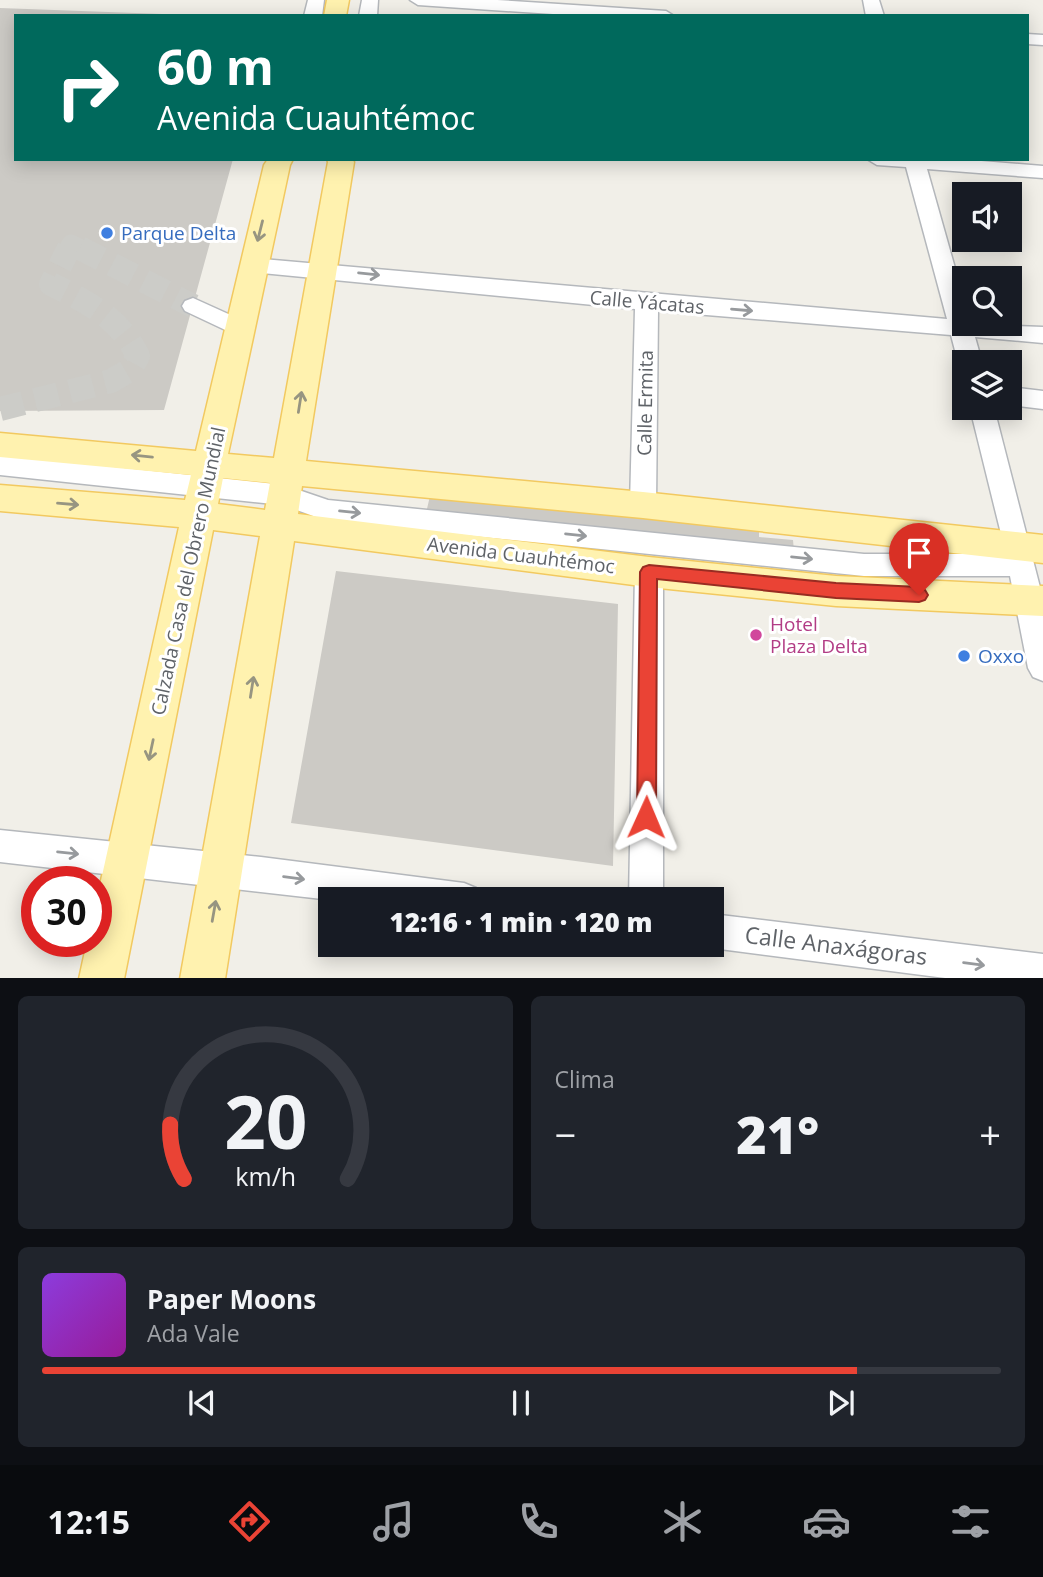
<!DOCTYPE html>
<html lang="es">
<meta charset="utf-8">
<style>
body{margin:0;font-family:"Open Sans",sans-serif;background:#20242c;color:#f1f3f6;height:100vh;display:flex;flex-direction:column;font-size:26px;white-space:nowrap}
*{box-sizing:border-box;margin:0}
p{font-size:23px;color:#9ea1a6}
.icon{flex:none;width:38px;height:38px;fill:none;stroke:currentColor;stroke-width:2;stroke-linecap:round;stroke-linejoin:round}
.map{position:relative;height:978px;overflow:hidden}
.side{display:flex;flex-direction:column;gap:18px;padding:18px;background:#0d0f14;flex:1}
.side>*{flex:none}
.guide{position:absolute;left:14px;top:14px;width:1015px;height:147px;border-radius:0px;box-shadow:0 4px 18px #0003;background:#00695c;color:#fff;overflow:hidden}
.tools{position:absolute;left:952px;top:182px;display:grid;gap:14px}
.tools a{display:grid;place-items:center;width:70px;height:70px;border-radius:0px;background:#171b24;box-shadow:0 4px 18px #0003;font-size:35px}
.speed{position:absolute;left:21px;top:866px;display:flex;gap:14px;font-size:35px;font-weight:700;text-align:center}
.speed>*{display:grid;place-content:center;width:91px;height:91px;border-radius:50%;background:#171b24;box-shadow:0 4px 18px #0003;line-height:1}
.speed .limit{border:10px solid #d22;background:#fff;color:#111}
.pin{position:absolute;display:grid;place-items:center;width:60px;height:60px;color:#fff;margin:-72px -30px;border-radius:50% 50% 50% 0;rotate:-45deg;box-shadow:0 0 7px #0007}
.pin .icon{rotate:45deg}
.me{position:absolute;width:77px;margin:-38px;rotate:1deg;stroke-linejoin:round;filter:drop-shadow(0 0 5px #0008)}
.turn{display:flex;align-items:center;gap:24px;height:147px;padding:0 28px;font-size:32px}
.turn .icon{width:91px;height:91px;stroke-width:2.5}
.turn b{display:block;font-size:49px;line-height:60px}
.big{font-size:52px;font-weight:800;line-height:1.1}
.side .tile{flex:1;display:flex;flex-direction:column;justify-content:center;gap:10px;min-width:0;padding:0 24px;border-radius:10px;background:#20242c}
.side .dial{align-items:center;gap:0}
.dial svg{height:182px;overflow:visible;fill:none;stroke:#363941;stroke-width:7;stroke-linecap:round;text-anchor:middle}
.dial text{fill:#f1f3f6;stroke:none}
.song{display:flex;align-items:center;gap:21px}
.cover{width:84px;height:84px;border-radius:10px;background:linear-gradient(135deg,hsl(270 70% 55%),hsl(300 70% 35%))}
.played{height:7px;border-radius:4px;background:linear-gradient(90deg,#ea4335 85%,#363941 85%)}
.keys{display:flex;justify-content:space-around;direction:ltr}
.heat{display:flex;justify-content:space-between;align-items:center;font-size:38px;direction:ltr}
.side .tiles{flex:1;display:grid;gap:18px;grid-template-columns:1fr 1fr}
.tile:last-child{grid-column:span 2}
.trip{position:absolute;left:318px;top:887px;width:406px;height:70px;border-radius:0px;background:#171b24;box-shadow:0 4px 18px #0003;font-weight:800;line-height:70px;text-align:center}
.tabs{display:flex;height:112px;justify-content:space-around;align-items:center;background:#090b0e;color:#9ea1a6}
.tabs .icon{width:49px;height:49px}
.tabs .selected{color:#ea4335}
.tabs b{font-size:32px;color:#f1f3f6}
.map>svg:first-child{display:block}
.building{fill:#cccac5}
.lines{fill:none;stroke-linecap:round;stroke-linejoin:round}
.minor-tunnel-far1{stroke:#ccccc8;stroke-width:19;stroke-dasharray:19 10;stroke-linecap:butt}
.minor-tunnel{stroke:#ccccc8;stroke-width:24;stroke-dasharray:24 12;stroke-linecap:butt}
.minor-casing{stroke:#b5b8bc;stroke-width:3}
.major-casing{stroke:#f2c960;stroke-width:3}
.minor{fill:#fff;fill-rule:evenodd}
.major{fill:#fff2af;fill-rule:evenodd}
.oneway{stroke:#979581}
.oneway2{stroke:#979a9d}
.route{fill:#ea4335;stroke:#982c22;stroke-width:2}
.shop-dot{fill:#3f7fe0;stroke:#fff;stroke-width:2.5}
.hotel-dot{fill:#d1479c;stroke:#fff;stroke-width:2.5}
.labels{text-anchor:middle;stroke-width:6;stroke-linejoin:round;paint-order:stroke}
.shop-label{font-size:19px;fill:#366cbe;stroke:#fff;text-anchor:start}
.street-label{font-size:19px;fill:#5f6368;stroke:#fff}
.hotel-label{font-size:19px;fill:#b23c85;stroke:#fff;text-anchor:start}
.near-street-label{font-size:23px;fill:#5f6368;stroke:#fff}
</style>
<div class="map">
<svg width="1043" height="979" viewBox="0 0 1043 979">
<rect width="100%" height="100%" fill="#f1efe8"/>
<path class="building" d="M0,8L162,14V16H16V159H233L164,410L0,411Z
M430,496L759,530V537L793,540L794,551L426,513Z
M336,571L618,604L613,866L291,823Z"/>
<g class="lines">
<path class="minor-tunnel-far1" d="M68,250L71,244L83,250"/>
<path class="minor-tunnel" d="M80,248L193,306
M0,409L111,381L130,370L138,356C120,318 87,302 51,284L69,248"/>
<defs>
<path id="minor" d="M308,0H324L322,16H304Z
M362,0H378L377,16H359Z
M410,0H497L666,11L674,16H583L418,5Z
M863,0H879L884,16H866Z
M1027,34L1043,35V45L1027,44Z
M867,159H957L1043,166V178L927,169L964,300V324L1043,327V343L975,337L982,362H964V369L958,362L951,335L658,311L656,505L652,512L643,515L634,512L630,505L635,309L252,272L244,270L241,265L244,260L252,258L947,319L906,167L877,165Z
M193,298L246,322L250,328L246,334L238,336L185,311L182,306L185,301Z
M1010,387L1043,391V409L1010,405Z
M970,408H994L1043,599V681L1033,677L1028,668L1010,576H864L327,521L283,505L0,475V455L284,485L328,500L864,554H1006Z
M649,561L659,564L663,572V900H629L635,572L639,564Z
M0,830L261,857L464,883L476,888L481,900H331L0,862Z
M712,914L1043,954V979H953L712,948L704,945H712Z"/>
<path id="major" d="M327,0H349L346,16H324Z
M268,159H293L290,165L228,454L274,458L328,162L327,159H352L354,162L306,461L643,492L1043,535V563L643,518L302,486L298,514L649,557L836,576L1043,586V616L836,606L649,587L294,541L225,979H180L260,536L213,530L124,979H79L87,942H96V903L179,527L0,511V485L185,500L191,475L0,457V433L196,451L264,165ZM223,478L270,483L265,510L218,504Z"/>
</defs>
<use href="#minor" class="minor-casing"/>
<use href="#major" class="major-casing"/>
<use href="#minor" class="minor"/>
<use href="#major" class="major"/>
</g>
<defs><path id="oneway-shaft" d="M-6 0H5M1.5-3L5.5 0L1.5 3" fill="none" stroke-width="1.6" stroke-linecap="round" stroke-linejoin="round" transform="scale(1.75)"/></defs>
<g class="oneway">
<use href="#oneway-shaft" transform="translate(260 231) rotate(104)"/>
<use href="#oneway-shaft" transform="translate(300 402) rotate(-81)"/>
<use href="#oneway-shaft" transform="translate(142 456) rotate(-174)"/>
<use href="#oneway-shaft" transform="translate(68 504) rotate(5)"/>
<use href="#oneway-shaft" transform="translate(252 687) rotate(-81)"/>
<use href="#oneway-shaft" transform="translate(151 750) rotate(102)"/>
<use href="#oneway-shaft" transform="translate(214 911) rotate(-80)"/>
</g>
<g class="oneway2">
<use href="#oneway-shaft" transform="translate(369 274) rotate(6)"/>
<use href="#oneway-shaft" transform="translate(742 310) rotate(5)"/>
<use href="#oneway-shaft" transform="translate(350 512) rotate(6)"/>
<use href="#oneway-shaft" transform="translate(576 535) rotate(6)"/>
<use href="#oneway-shaft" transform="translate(802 558) rotate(6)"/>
<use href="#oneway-shaft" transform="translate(68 853) rotate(6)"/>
<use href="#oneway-shaft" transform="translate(294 878) rotate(7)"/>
<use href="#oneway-shaft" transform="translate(974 964) rotate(7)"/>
</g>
<path class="route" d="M649,565L836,583L919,587L925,590L928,595L925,600L919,602L836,598L657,579L656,817L653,824L646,827L639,824L637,817L640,572L643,567Z"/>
<g class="shop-dot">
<circle cx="107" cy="233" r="7"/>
<circle cx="964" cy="656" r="7"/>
</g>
<circle class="hotel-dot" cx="756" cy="635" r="7"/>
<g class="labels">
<g class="shop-label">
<text x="121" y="240">Parque Delta</text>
<text x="978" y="663">Oxxo</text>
</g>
<g class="street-label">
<text transform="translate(647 302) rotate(5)" y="7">Calle Yácatas</text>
<text transform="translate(645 403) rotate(-89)" y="7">Calle Ermita</text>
<text transform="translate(521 555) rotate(7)" y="7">Avenida Cuauhtémoc</text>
<text transform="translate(188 571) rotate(-78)" y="7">Calzada Casa del Obrero Mundial</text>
</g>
<g class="hotel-label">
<text x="770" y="631">Hotel<tspan x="770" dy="22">Plaza Delta</tspan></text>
</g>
<g class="near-street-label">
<text transform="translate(836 946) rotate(7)" y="8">Calle Anaxágoras</text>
</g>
</g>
</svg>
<div class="tools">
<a><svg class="icon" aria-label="sound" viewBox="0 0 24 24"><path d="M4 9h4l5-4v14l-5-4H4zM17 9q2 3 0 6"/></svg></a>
<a><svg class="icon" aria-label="search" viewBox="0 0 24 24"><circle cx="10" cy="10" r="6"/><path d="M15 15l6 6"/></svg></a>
<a><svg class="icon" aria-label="layers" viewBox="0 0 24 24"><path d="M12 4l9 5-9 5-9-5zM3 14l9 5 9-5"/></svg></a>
</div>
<div class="speed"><div class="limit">30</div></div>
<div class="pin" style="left:919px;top:595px;background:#d93025"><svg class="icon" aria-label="arrive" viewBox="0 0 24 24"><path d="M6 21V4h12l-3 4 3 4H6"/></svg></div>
<svg class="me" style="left:646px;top:817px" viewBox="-20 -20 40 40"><path d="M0-17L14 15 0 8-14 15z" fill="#ea4335" stroke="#fff" stroke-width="4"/></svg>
<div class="trip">12:16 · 1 min · 120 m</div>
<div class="guide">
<div class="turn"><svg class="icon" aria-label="right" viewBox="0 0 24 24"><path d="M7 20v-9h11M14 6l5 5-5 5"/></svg><div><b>60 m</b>Avenida Cuauhtémoc</div></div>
</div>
</div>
<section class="side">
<div class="tiles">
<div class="tile dial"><svg viewBox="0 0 100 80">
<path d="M14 69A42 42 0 1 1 86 69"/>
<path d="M14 69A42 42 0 0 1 8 45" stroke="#ea4335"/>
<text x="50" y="56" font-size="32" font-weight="700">20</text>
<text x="50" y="72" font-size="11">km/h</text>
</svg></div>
<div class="tile"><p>Clima</p>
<div class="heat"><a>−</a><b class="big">21°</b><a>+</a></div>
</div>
<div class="tile">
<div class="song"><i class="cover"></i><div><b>Paper Moons</b><p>Ada Vale</p></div></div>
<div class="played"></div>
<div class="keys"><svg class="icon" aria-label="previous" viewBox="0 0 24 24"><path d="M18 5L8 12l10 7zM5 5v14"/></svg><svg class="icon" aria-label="pause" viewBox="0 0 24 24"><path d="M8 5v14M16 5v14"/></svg><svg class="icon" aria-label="next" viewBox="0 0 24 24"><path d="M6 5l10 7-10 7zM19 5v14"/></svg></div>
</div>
</div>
</section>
<nav class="tabs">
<b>12:15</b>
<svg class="icon selected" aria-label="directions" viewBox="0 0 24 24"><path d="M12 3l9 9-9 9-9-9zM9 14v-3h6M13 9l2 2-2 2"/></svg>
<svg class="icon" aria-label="music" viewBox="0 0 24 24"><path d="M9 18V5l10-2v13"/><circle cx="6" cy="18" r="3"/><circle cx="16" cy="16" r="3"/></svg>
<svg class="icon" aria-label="phone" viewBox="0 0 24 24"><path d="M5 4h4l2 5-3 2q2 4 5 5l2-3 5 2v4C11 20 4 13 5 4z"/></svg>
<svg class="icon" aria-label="climate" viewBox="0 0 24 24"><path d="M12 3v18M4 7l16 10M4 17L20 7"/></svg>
<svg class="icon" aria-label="car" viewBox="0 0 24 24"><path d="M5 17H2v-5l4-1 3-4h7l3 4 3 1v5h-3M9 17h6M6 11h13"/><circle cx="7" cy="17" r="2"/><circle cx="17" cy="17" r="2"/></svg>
<svg class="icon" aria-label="filters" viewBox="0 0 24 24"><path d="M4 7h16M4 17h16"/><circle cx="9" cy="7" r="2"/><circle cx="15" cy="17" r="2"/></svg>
</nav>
